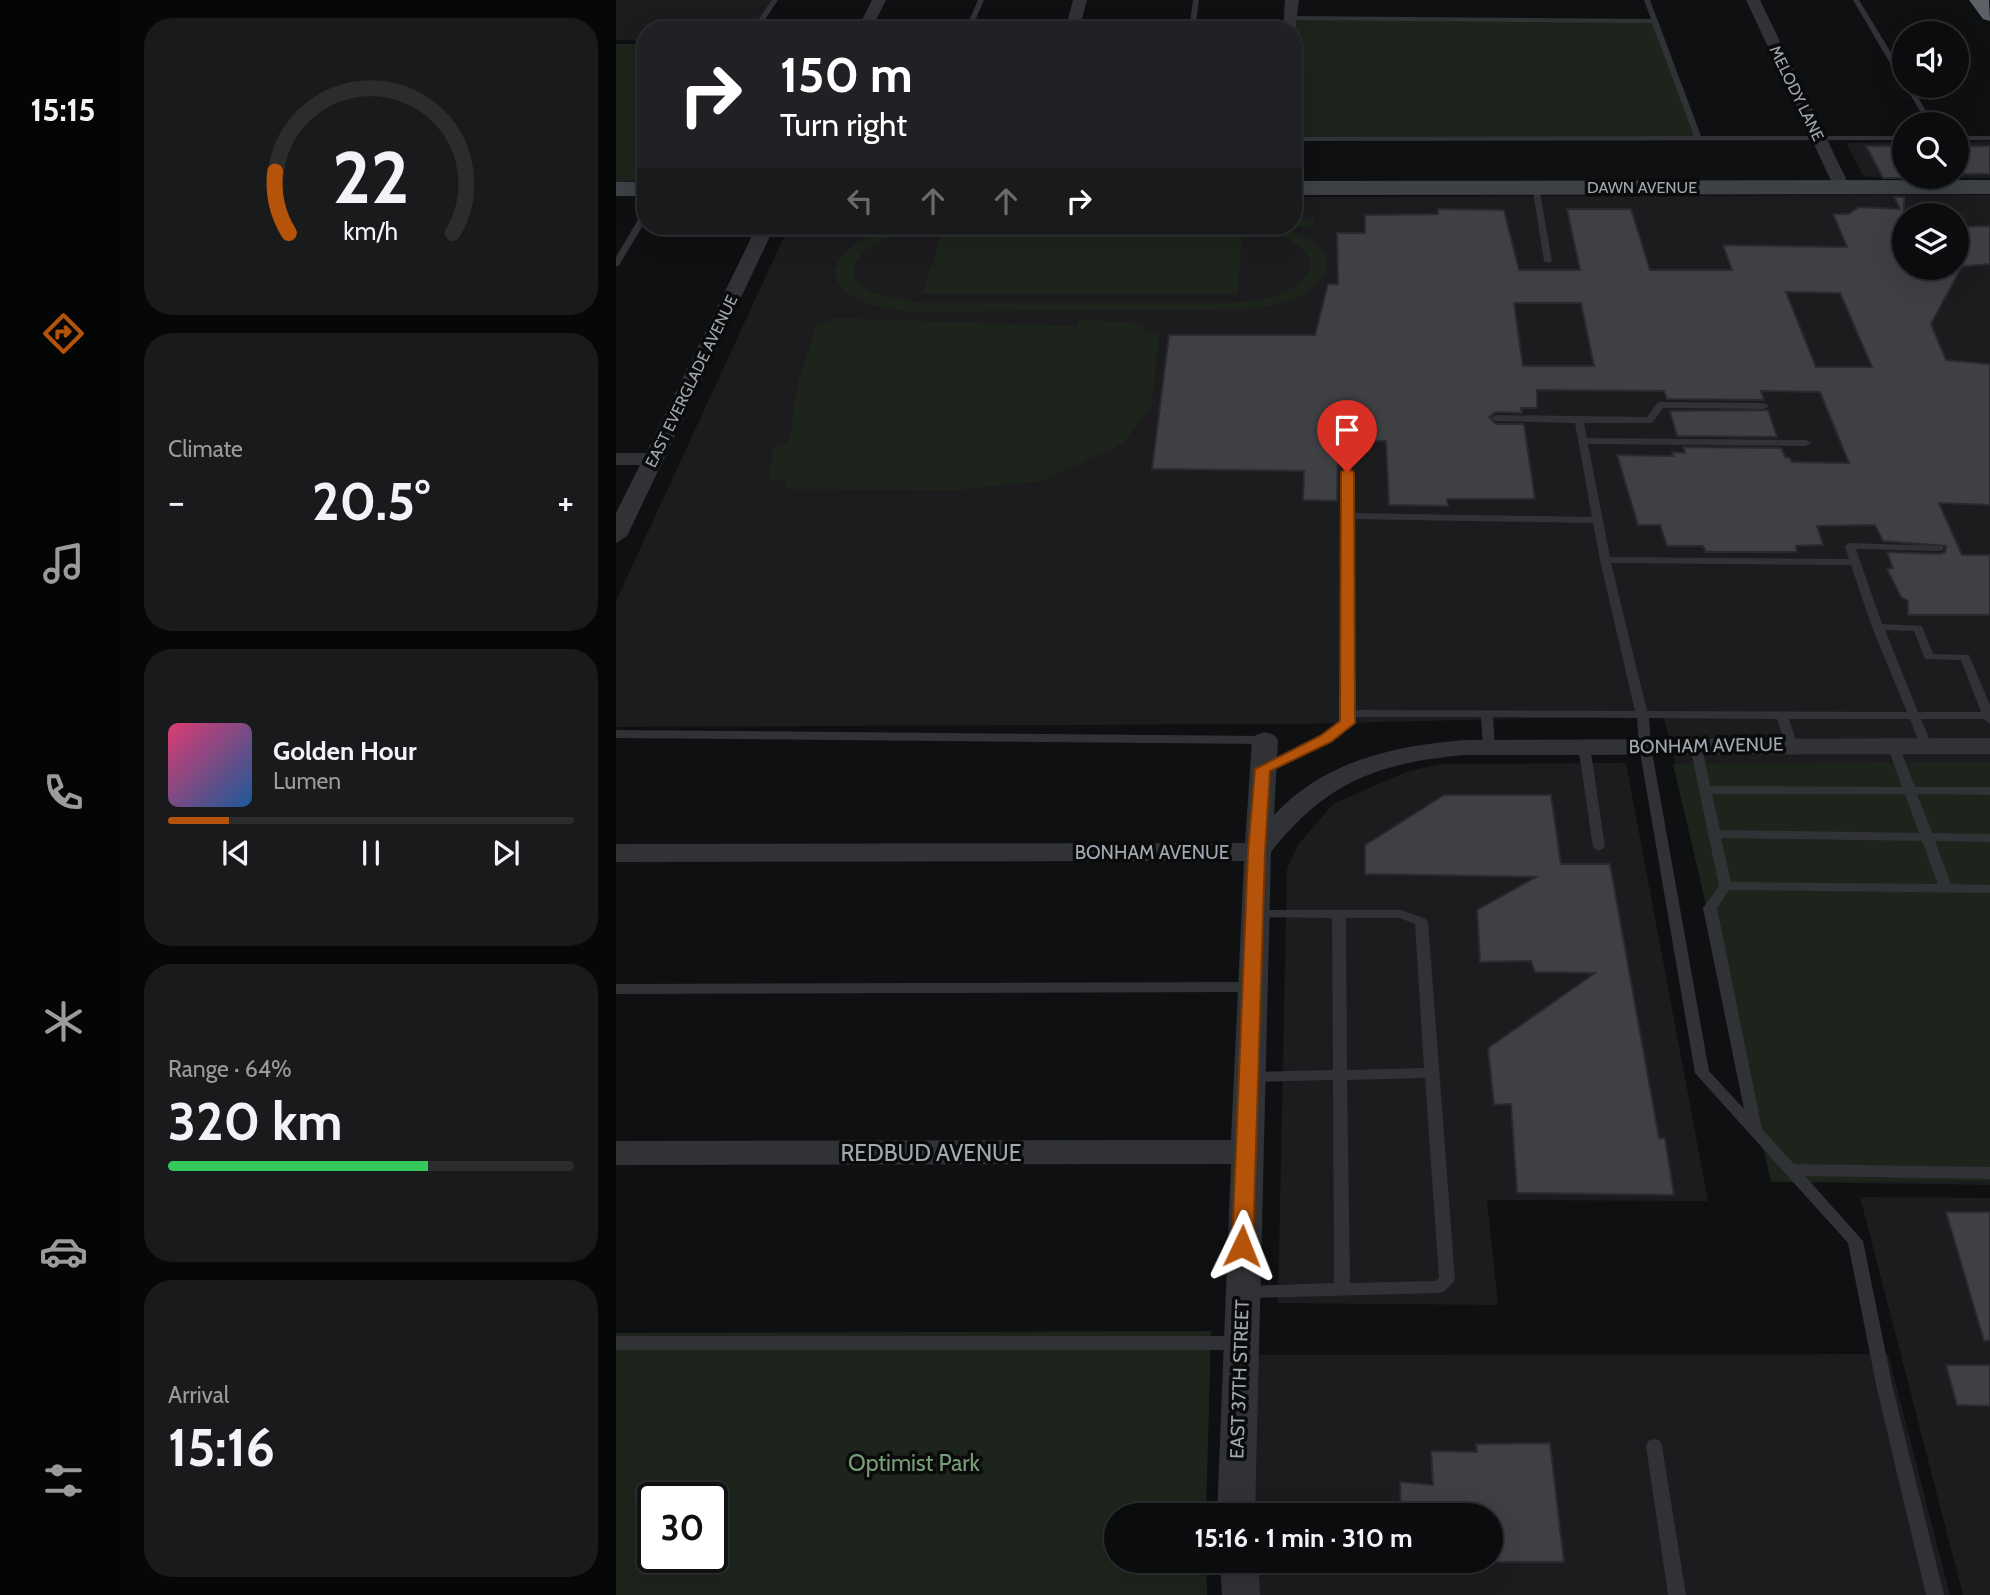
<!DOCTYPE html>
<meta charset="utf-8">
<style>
body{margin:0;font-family:Cabin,sans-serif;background:#191a1b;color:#f1f3f6;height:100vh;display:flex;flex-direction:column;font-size:26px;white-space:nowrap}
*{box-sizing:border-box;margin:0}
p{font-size:23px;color:#9a9b9d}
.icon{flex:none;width:38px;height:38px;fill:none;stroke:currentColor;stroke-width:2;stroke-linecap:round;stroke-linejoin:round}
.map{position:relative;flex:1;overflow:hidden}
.panel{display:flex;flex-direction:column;gap:18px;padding:18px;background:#060707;width:490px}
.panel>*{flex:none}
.banner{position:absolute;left:21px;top:21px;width:665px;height:214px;border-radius:28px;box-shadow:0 7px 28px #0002,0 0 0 2px #2b2c2e;background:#202124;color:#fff;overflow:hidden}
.buttons{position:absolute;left:1276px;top:21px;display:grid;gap:14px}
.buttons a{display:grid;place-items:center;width:77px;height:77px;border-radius:50%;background:#0b0c0d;box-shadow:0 7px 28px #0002,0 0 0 2px #2b2c2e;font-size:35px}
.speed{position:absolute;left:21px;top:1482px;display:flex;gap:14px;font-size:35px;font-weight:700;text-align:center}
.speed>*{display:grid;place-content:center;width:91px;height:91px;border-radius:50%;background:#0b0c0d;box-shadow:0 7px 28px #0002,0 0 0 2px #2b2c2e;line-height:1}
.speed .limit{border:4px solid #111;border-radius:10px;background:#fff;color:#111}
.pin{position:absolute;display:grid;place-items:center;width:60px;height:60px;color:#fff;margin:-72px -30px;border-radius:50% 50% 50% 0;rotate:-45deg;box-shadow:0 0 7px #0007}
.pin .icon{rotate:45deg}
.me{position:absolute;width:77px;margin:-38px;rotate:2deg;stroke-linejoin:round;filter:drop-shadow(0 0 5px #0008)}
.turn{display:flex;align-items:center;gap:24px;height:147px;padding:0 28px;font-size:32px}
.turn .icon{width:91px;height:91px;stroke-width:2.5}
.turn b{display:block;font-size:49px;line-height:60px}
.lanes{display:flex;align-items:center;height:66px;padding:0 28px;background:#0003;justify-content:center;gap:35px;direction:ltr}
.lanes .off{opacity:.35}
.big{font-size:52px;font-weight:700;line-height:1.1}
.panel .card{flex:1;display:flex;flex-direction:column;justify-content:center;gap:10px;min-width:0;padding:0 24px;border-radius:28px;background:#191a1b}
.panel .dial{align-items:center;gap:0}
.dial svg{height:182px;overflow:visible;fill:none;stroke:#2b2c2e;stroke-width:7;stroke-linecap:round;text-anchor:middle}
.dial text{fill:#f1f3f6;stroke:none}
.song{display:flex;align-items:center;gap:21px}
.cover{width:84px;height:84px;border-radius:10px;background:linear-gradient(135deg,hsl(340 70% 55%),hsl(210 70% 35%))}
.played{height:7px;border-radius:4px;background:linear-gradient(90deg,#b45309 15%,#2b2c2e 15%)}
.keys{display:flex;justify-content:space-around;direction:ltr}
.heat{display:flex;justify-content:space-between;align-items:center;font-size:38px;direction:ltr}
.charge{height:10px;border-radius:5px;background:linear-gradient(90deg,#34c759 64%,#2b2c2e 0)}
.trip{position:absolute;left:488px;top:1503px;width:399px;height:70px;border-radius:35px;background:#0b0c0d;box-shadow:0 7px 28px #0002,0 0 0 2px #2b2c2e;font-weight:700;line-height:70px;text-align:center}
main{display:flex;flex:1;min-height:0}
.tabs{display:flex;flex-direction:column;width:126px;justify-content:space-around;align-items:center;background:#040505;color:#9a9b9d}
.tabs .icon{width:49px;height:49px}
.tabs .selected{color:#b45309}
.tabs b{font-size:32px;color:#f1f3f6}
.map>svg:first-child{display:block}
.built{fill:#1c1c1e;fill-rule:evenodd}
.green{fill:#1c241c;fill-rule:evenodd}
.building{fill:#3e4044;stroke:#292a2d;stroke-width:2;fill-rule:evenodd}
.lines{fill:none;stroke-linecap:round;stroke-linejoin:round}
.lane{fill:#303236;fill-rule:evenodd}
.street{fill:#303236;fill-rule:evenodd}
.secondary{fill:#3e4146;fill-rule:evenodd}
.highway{fill:#5c6067;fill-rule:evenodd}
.route{fill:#b45309;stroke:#753606;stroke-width:2}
.labels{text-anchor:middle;stroke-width:7;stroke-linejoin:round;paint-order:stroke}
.far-street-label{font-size:16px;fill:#a0a8b2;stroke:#0b0b0c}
.street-label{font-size:19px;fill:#a0a8b2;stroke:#0b0b0c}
.near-street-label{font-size:23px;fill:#a0a8b2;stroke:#0b0b0c}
.near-park-label{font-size:23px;fill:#789e77;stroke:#0b0b0c}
</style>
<main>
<nav class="tabs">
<b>15:15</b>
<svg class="icon selected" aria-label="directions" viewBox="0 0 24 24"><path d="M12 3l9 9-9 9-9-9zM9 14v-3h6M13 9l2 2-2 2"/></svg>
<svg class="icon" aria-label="music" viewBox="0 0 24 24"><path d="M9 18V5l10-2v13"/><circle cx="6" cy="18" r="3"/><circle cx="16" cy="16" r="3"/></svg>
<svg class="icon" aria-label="phone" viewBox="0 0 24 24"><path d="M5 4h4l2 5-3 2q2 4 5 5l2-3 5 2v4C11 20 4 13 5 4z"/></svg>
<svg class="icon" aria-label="climate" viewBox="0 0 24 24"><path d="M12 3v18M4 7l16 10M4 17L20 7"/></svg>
<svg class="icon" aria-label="car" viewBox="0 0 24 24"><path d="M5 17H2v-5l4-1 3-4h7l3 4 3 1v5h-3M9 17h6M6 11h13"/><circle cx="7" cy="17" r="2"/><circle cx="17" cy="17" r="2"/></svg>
<svg class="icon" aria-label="filters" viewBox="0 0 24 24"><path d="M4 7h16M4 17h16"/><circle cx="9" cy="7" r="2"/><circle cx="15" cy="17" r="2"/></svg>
</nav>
<section class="panel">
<div class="card dial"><svg viewBox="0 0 100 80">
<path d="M14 69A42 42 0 1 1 86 69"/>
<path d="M14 69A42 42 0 0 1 8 42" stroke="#b45309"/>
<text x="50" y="56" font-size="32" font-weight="700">22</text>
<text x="50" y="72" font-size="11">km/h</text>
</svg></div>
<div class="card"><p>Climate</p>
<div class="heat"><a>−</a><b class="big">20.5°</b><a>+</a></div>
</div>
<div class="card">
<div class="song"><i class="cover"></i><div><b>Golden Hour</b><p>Lumen</p></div></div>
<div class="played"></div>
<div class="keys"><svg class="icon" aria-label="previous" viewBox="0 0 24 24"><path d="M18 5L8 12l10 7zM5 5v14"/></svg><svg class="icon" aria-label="pause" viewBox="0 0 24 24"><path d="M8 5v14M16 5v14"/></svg><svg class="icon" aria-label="next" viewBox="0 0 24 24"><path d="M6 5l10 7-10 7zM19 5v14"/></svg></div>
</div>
<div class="card"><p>Range · 64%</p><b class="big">320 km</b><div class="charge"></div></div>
<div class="card"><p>Arrival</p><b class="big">15:16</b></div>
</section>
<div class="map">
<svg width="1374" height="1595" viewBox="0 0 1374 1595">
<rect width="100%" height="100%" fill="#0f1011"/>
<path class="built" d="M0,0H160L139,30H30V40H0Z
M1374,141V178L1251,177L1246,174L1230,143L1288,142V177H1340L1341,142Z
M1374,195V1185L1165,1182L1047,715L682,724L0,727V601L173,226H677V197ZM1288,215H1340V268H1288Z
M1010,763L1092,1201L871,1200L882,1305L662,1303L671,869L682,845L717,804L792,771L826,764Z
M1244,1197L1374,1198V1595H1347Z
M1272,1354L1334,1595H625L623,1561H875V1516H619L624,1355Z"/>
<path class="green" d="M675,18L1039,19L1083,140L677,141Z
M0,44H30V181L0,182Z
M677,219H698V227L667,228C687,236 715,245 711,271C696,298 663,304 635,309L296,312C269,308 224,304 218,272C224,244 256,237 278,228L249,226H677ZM606,227C635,228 676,230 693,258C699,294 639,301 615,303H302L254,292L241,282L237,271C243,240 287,233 313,229Z
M325,236H626L622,294H306Z
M219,318L460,326L463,319L529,324L527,331L543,332L536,405L508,443L426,481L341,490L169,489L170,480L153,479L157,446L173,443L182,382L200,326Z
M1374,762V1181L1155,1182L1057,764Z
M595,1331L590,1515L500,1516V1561H590L591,1595H0V1333ZM37,1498H96V1558H37Z"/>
<path class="building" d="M1250,146H1288V178H1267Z
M1340,146H1374V174H1340Z
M1278,197H1288V268H1345L1315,324L1330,360L1374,364V505L1323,503L1346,555H1374V615H1292V601L1285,597L1271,569L1277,568L1271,552L1323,554L1329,552L1330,546L1267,541L1259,525L1201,526L1207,545L1180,546L1181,552H1090L1087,546H1051L1044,525H1022L1001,455L1057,456L1056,452L1069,453L1067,447L1165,448L1169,457L1174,458L1176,462L1233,463L1204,392L1145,391L1148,400L1051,399L1048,391L921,390V408H905L906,413L880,412L873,417L880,424H908L919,499H831L832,506L773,505L770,441H722L721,501L687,500L688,471L536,469L553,335H699L712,284H722L721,233H749V215L822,214V209L888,210L903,270H964L951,209H1015L1034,270H1116L1107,245L1231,247L1217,214H1233L1243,207L1284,209ZM1170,292L1224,293L1256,367H1200ZM898,303H965L978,366H907Z
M1374,226V264L1340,267V227Z
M1152,410L1161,437L1061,436L1054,411Z
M828,795H935L945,864H994L1043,1138H1049L1058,1195L901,1193L895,1104L878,1105L872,1048L979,973L919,972L915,961L864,962L861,910L920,877L749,874V845Z
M1330,1212H1374V1340L1368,1341Z
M1330,1365H1374V1406L1341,1405Z
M934,1443L948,1562H875V1516H785L784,1482L817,1485L815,1451L861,1452L860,1444Z"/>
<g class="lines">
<path class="lane" d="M156,0H162L142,30H135Z
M362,0H368L355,30H349Z
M577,0H583L579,30H573Z
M1028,0H1034L1085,136H1288V140L677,141V137L1078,136L1036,23L675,20L672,18L675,16L1035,19Z
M1237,0H1243L1288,74V82L1284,80Z
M1289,86H1295L1318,124H1312Z
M1340,136H1374V140H1340Z
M916,185L923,187L936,261L932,263L928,261Z
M27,211H30V220L4,264L0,267V257Z
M1044,402L1148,403L1153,406L1148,409L1047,408L1037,422L1034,423H968L971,438L1190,440L1195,443L1190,446L972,444L994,557L1233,559L1229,546L1234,543L1327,546V550L1323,551L1240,549L1266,624L1306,626L1317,654L1353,655L1374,705V724L1368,719H1305L1316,745L1310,749L1304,745L1294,719H1173L1181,744L1175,748L1169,744L1161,719L1033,718L1035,746L1093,1071L1128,1109L1087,908L1103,886L1074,746L1076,743H1084L1086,746L1094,786L1286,787L1271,745L1277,741L1283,745L1299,787H1374V795L1301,794L1316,833L1374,834V842L1319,841L1335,884L1374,885V893L1113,890L1101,908L1146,1129L1178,1164L1374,1167V1179L1189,1176L1247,1241L1277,1389L1328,1595H1310L1261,1389L1232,1243L1079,1073L1023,746L1021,718L877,717L879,746L873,750L867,746L865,717H738L736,725L714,742L651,772H643L641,769L706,736L726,722L728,448H734L736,450V513L976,517L959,423L880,421L875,418L880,415L1031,417L1041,403ZM736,519L977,523L984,560L1019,711L738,710ZM995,563L1235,565L1256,627L1291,712L1031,711ZM1269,630L1298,631L1309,659L1345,660L1365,712H1302ZM1096,794H1289L1303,833L1104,830ZM1105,838L1306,841L1322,884L1115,882Z
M0,730L649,736L655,740L649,744L0,738Z
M968,742L974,746L989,847L983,851L977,847L962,746Z
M638,910H785L810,919L812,922L839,1280L829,1291L823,1293L630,1298L624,1296L622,1292L624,1288L630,1286L718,1283L717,1080L634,1082L629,1081L627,1077L629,1073L634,1072L717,1070L716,918L633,917L631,914L633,911ZM730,918H784L799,924L808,1068L731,1070ZM809,1078L823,1278L819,1281L734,1283L731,1080Z
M635,982L640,984L642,987L640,990L635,992L0,994V984Z
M0,1336H623L629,1338L631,1343L629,1348L623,1350H0Z
M1038,1439L1044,1441L1046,1446L1070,1595H1052L1030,1446L1032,1441Z"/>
<path class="street" d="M256,0H270L255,30H241Z
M457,0H471L463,30H449Z
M669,0H683L679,33L677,30H667Z
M1130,0H1144L1234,187L1232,191H1220L1218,187Z
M141,226H159L11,536L0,543V513L24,465H0V453H30Z
M649,732L658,735L662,740L658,815C708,761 777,746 848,740L1374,738V754L848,755C762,763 710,782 655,852L639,1516H601L615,1164L0,1165V1141L615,1140L628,861L0,862V844L629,843L636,740L640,735Z
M604,1561H642L644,1595H606Z"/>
<path class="secondary" d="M1374,180V194L677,195V181Z
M0,182H30V196H0Z"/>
<path class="highway" d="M1353,0H1373L1374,21L1367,19Z"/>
</g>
<path class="route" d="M731,468L738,472L739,723L715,742L654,771L649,852L637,1246L634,1251H619L616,1246L632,852L639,769L704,736L724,721L725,472Z"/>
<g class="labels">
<g class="far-street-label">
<text transform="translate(1181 93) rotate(64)" y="6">MELODY LANE</text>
<text x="1026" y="193">DAWN AVENUE</text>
<text transform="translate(75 381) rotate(-64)" y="6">EAST EVERGLADE AVENUE</text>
</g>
<g class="street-label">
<text transform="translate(1090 745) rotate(-1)" y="7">BONHAM AVENUE</text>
<text x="536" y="859">BONHAM AVENUE</text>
<text transform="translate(623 1379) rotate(-88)" y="7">EAST 37TH STREET</text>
</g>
<g class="near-street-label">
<text x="315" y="1161">REDBUD AVENUE</text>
</g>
<g class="near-park-label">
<text x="298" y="1471">Optimist Park</text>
</g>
</g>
</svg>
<div class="buttons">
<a><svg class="icon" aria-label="sound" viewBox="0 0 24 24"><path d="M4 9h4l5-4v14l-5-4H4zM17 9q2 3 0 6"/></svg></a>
<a><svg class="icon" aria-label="search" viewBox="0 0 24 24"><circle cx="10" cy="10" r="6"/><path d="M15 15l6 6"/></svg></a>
<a><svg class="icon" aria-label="layers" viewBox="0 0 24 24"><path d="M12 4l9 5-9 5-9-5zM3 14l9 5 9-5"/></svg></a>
</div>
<div class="speed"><div class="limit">30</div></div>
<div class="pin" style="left:731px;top:472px;background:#d93025"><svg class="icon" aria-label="arrive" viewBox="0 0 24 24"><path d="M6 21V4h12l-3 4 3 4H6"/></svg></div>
<svg class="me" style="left:626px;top:1246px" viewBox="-20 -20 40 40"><path d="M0-17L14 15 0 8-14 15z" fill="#b45309" stroke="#fff" stroke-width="4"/></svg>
<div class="trip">15:16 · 1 min · 310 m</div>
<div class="banner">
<div class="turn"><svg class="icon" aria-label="right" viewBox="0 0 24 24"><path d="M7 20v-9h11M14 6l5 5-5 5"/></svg><div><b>150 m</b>Turn right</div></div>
<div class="lanes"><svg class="icon off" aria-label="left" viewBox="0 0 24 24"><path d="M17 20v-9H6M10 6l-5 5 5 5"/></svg><svg class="icon off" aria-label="ahead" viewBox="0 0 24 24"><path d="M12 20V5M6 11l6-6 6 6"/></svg><svg class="icon off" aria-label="ahead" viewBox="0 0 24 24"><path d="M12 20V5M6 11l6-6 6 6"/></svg><svg class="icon" aria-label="right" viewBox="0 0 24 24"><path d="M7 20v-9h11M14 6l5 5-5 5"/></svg></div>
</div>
</div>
</main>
